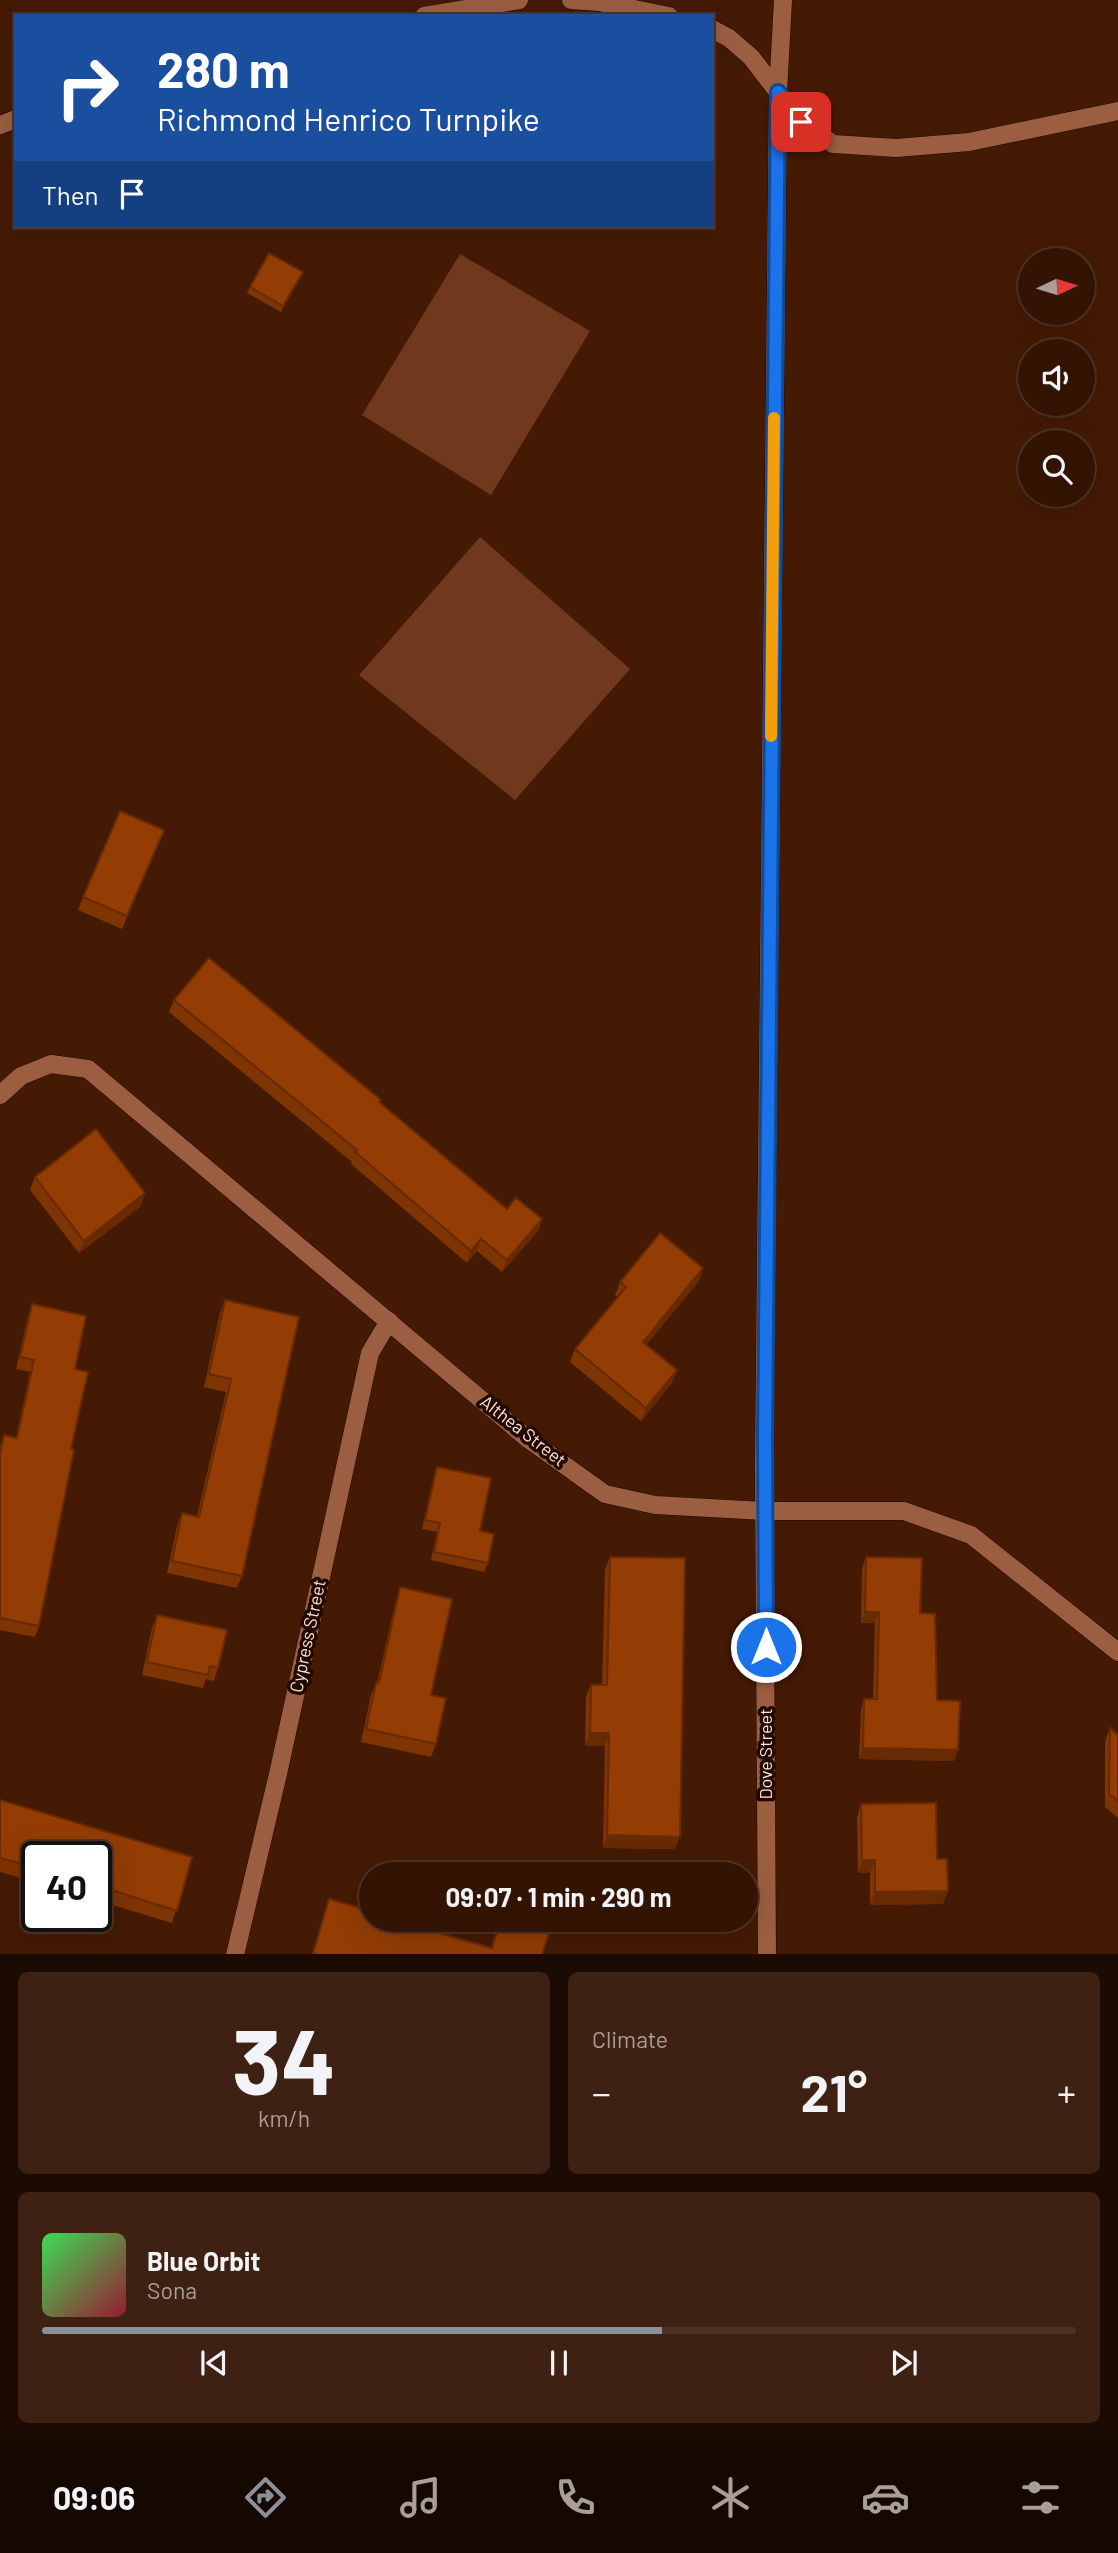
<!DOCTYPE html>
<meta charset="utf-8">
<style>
body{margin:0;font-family:Barlow,sans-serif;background:#3e2112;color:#f1f3f6;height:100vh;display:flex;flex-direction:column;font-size:26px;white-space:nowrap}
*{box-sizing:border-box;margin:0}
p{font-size:23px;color:#a99e9a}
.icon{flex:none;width:38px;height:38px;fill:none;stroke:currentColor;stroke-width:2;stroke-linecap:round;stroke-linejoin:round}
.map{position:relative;height:1954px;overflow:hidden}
.drawer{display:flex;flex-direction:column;gap:18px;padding:18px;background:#1c0b02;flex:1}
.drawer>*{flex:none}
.guide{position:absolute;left:14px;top:14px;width:700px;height:214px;border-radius:0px;box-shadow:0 7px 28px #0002,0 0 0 2px #4e3325;background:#1a4fa0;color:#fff;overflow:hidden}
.needle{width:46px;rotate:86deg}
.fabs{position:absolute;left:1018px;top:248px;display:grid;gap:14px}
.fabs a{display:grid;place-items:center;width:77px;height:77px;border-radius:50%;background:#331403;box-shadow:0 7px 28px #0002,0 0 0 2px #4e3325;font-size:35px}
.speed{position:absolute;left:21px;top:1841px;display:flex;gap:14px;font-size:35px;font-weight:700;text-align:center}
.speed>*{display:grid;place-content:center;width:91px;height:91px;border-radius:50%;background:#331403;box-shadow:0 7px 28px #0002,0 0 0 2px #4e3325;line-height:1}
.speed .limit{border:4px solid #111;border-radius:10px;background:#fff;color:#111}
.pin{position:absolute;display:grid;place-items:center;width:60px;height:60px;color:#fff;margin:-30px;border-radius:14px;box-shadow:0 4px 10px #0006}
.me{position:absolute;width:77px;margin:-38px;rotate:0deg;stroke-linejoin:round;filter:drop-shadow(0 0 5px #0008)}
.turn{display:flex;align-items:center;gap:24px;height:147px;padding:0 28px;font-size:32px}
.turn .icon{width:91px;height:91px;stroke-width:2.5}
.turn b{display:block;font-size:49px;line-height:60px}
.then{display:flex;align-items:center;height:66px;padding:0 28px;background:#0003;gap:14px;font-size:26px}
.big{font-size:52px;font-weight:700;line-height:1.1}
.drawer .tile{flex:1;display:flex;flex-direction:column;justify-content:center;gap:10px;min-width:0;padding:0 24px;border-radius:10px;background:#3e2112}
.drawer .dial{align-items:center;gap:0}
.dial b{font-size:91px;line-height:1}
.song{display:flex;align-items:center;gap:21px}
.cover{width:84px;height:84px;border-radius:10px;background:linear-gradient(135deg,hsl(130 70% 55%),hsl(350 70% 35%))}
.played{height:7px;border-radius:4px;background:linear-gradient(90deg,#8c9099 60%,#4e3325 60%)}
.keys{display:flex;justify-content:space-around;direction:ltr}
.heat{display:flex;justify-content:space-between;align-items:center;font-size:38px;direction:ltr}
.drawer .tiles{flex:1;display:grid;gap:18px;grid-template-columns:1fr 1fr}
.tile:last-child{grid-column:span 2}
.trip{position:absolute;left:359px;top:1862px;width:399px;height:70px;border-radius:35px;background:#331403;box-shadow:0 7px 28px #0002,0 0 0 2px #4e3325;font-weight:700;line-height:70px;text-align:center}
.tab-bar{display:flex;height:112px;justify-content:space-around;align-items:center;background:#140801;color:#a99e9a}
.tab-bar .icon{width:49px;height:49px}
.tab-bar .on{color:#8c9099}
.tab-bar b{font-size:32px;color:#f1f3f6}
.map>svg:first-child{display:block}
.green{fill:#70391e}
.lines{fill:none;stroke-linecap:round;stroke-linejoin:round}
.street-casing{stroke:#230700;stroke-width:19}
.secondary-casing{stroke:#230700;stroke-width:19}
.street{stroke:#9b5e41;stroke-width:18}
.secondary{stroke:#9b5e41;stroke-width:18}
.wall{fill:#7e3403}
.shaded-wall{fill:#672a03}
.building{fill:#933c04;stroke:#672a03;stroke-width:2}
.route-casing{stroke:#114b97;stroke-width:18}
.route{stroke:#1a73e8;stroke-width:12}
.slow{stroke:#f59e0b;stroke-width:12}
.labels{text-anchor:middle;stroke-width:7;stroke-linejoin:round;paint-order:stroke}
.street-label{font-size:18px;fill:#fee2d5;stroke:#210901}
</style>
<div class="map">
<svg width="1118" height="1955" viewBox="0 0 1118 1955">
<rect width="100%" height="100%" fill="#441a04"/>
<path class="green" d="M460,254L590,331L491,495L362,415Z
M480,537L630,669L515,800L359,675Z"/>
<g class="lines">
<defs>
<path id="street" d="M0,1095L21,1076L51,1064L88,1069L528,1439L605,1494L655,1505L765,1511H904L971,1535L1118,1652
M235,1955L278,1774L370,1353L389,1321"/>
<path id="secondary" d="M571,0L599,2L669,16
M424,16L519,0
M712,29L729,38L751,57L801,122L833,144L896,148L969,142L1118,111
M0,125L16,119
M767,1955L764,1463L778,92L783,0"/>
</defs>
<use href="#street" class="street-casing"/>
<use href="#secondary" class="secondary-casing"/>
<use href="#street" class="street"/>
<use href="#secondary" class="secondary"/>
</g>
<path class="wall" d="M303,272L300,278L281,312L247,293L250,287Z
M159,843L122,929L78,910L83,897Z
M174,1000L507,1209L542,1219L538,1231L502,1272L477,1251L467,1263L351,1164L352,1162L169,1012Z
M35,1177L145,1193L141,1206L79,1253L30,1190Z
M703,1268L699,1281L646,1345L677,1370L672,1383L641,1421L570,1362L575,1349L618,1297L615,1295L620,1282Z
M225,1300L299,1317L242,1576L237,1588L167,1573L177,1526L182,1513L197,1516L226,1392L204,1387L220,1313Z
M32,1304L75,1369L71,1449L39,1626L35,1637L0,1630V1446L4,1435L16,1438L30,1372L16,1369L28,1316Z
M437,1467L480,1531L488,1563L484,1572L431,1560L437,1532L422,1529L434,1476Z
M610,1557L675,1849L603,1848L605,1746H585L586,1697L591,1685H602L605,1570Z
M866,1557L920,1613L937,1700L954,1761L859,1759L861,1710L864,1699H873L875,1623H861L862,1568Z
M400,1587L431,1695L436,1744L431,1757L361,1742L371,1695L376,1683H377L396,1600Z
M157,1615L218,1668L214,1681L206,1679L203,1688L142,1675L152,1628Z
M1110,1728L1118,1735V1818L1105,1807V1741Z
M0,1800L192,1857L172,1923L96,1900V1857H37V1881L28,1878V1880L0,1872Z
M861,1804L937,1859L943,1904L870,1905V1873H858L857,1817Z
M329,1899L431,1931L491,1947L500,1920L542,1955H312Z"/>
<path class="shaded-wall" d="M303,272L300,278L281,312L283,306Z
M164,830L159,843L122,929L127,916Z
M145,1193L141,1206L79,1253L84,1241Z
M542,1219L538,1231L502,1272L507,1260Z
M481,1239L477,1251L467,1263L471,1251Z
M703,1268L699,1281L638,1355L643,1342Z
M677,1370L672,1383L641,1421L646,1408Z
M865,1612H879L875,1623H861Z
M590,1733H609L605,1746H585Z
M863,1748L958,1750L954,1761L859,1759Z
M607,1835L680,1837L675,1849L603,1848Z
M862,1860H875L870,1873H858Z
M948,1891L943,1904L870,1905L875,1892Z"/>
<path class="building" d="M269,253L303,272L283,306L250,287Z
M120,811L164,830L127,916L83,897Z
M209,958L381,1100L379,1102L507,1209L516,1198L542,1219L507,1260L481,1239L471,1251L355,1152L357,1150L174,1000Z
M96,1129L145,1193L84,1241L35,1177Z
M660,1233L703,1268L643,1342L677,1370L646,1408L575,1349L626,1287L620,1282Z
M225,1300L299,1317L242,1576L172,1561L182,1513L199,1517L231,1379L209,1374Z
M32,1304L86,1316L75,1369L88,1372L71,1449L74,1450L39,1626L0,1618V1454L4,1435L17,1438L34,1360L20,1357Z
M437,1467L491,1478L480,1531L494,1534L488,1563L434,1552L440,1523L425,1520Z
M610,1557L685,1558L680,1837L607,1835L609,1733H590L591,1685H607Z
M866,1557L922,1558L920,1613L935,1614L937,1700L960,1701L958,1750L863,1748L864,1699H877L879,1612H865Z
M400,1587L452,1599L431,1695L446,1698L436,1744L366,1729L376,1683H379Z
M157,1615L227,1630L218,1668L210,1666L208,1675L147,1662Z
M1110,1728L1118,1735V1801L1109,1794Z
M0,1800L192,1857L177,1911L96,1885V1857H37V1867L33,1866L32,1867L0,1858Z
M936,1803L937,1859H947L948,1891L875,1892V1860H862L861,1804Z
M329,1899L371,1911V1920H434L431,1931L492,1948L501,1920H529L551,1926L542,1955H319L313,1953Z"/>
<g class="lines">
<defs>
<path id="route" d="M766,1647L765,1435L778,92L801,122"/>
</defs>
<use href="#route" class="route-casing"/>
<use href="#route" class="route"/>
<path class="slow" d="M771,736L774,418"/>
</g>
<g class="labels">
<g class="street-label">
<text transform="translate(523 1431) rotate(38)" y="6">Althea Street</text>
<text transform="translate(308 1636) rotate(-78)" y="6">Cypress Street</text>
<text transform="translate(766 1754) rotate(-90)" y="6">Dove Street</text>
</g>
</g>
</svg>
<div class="fabs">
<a><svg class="needle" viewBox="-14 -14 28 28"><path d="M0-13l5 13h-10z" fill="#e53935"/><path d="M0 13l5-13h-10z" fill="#a99e9a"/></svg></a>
<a><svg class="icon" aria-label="sound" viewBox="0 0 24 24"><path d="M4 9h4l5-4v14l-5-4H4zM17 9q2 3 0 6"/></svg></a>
<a><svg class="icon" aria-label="search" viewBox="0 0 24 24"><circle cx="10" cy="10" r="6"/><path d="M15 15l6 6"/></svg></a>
</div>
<div class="speed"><div class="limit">40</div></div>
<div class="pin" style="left:801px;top:122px;background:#d93025"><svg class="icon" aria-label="arrive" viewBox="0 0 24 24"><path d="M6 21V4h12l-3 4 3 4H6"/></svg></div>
<svg class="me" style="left:766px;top:1647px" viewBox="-20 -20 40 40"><circle r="17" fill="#1a73e8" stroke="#fff" stroke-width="3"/><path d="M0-11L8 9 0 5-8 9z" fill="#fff"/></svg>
<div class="trip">09:07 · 1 min · 290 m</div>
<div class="guide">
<div class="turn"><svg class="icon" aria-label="right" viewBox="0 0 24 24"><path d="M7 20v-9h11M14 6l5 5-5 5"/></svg><div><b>280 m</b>Richmond Henrico Turnpike</div></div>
<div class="then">Then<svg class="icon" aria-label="arrive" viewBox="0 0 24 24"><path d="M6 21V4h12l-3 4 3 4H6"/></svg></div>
</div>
</div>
<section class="drawer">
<div class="tiles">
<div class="tile dial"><b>34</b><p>km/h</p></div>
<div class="tile"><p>Climate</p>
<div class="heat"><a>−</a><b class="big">21°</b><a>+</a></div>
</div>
<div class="tile">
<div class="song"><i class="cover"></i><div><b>Blue Orbit</b><p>Sona</p></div></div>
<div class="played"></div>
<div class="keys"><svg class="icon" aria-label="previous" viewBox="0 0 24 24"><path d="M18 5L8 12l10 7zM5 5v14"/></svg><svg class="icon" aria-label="pause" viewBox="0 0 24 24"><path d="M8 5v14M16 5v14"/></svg><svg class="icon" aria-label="next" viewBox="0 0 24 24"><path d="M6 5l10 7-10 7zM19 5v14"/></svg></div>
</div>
</div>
</section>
<nav class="tab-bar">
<b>09:06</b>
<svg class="icon on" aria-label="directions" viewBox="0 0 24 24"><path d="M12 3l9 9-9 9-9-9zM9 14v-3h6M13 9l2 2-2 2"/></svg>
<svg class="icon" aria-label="music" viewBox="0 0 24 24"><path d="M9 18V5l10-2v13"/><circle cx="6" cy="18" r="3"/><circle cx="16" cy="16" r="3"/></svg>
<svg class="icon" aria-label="phone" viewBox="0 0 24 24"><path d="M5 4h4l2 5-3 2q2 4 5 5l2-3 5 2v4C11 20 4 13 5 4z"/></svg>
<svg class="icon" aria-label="climate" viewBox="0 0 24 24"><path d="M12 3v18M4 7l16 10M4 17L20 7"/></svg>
<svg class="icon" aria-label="car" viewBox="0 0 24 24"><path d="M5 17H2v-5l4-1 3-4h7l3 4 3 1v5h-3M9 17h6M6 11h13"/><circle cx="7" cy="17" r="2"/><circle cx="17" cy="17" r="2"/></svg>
<svg class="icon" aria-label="filters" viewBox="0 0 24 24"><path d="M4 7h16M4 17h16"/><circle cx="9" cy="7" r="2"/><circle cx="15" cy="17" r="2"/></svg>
</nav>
